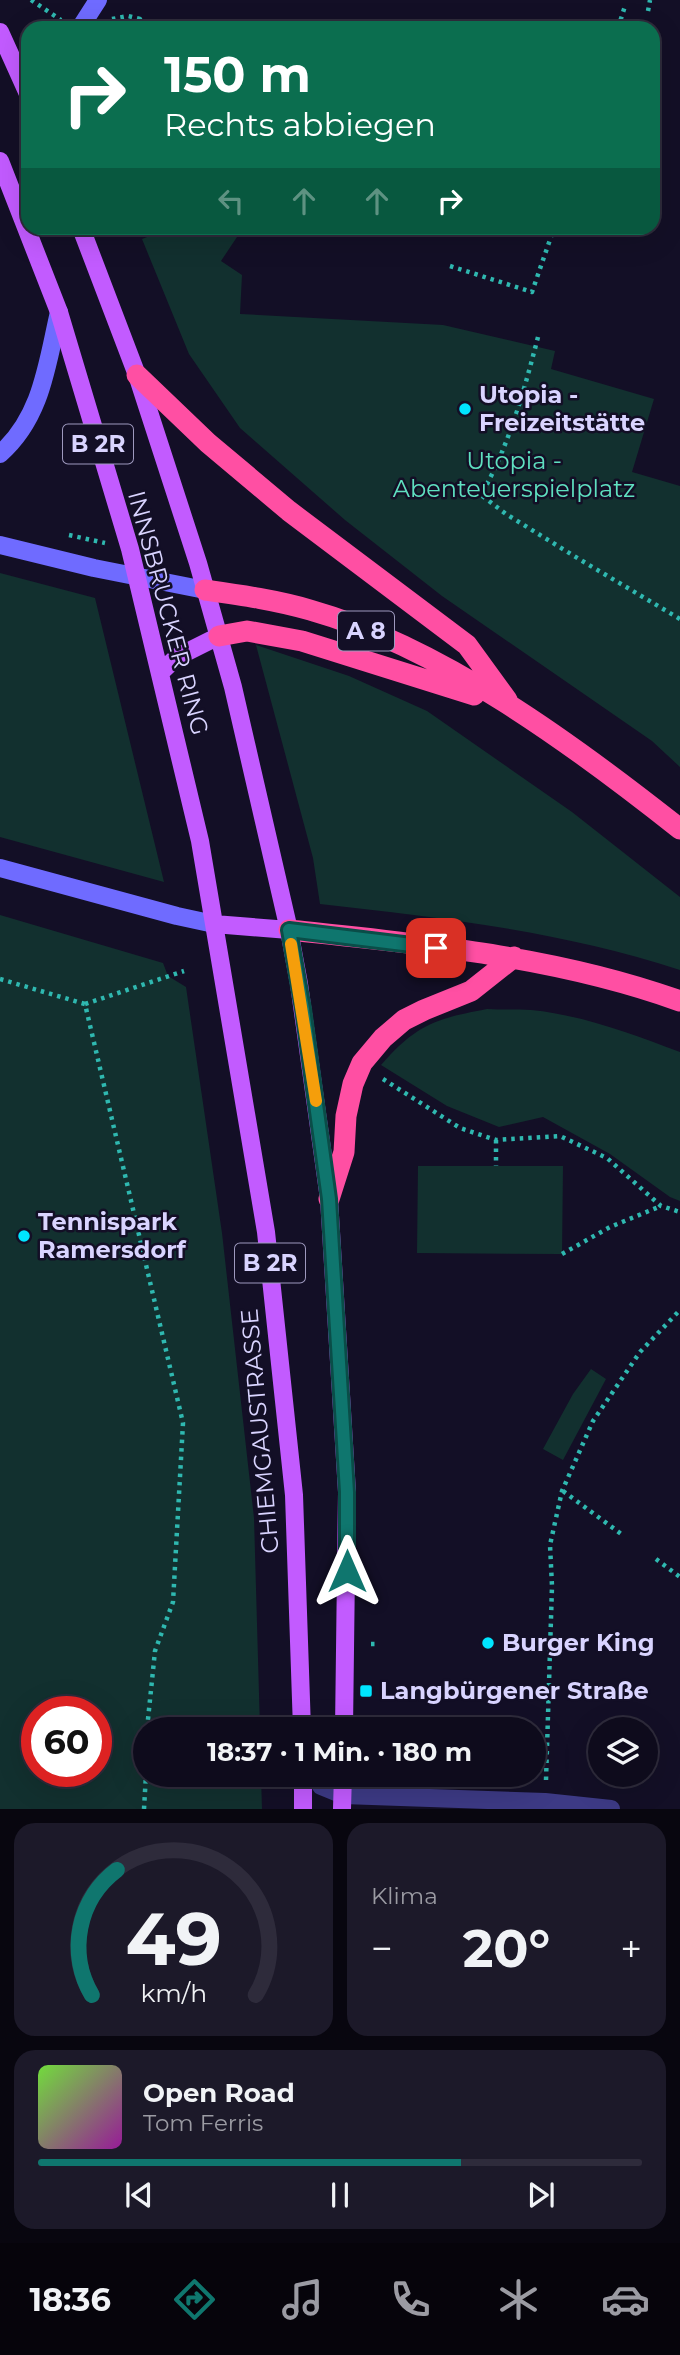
<!DOCTYPE html>
<html lang="de">
<meta charset="utf-8">
<style>
body{margin:0;font-family:Montserrat,sans-serif;background:#1c1929;color:#f1f3f6;height:100vh;display:flex;flex-direction:column;font-size:26px;white-space:nowrap}
*{box-sizing:border-box;margin:0}
p{font-size:23px;color:#9b9ba3}
.icon{flex:none;width:38px;height:38px;fill:none;stroke:currentColor;stroke-width:2;stroke-linecap:round;stroke-linejoin:round}
.map{position:relative;height:1809px;overflow:hidden}
.drawer{display:flex;flex-direction:column;gap:14px;padding:14px;background:#08060f;flex:1}
.drawer>*{flex:none}
.banner{position:absolute;left:21px;top:21px;width:639px;height:214px;border-radius:21px;box-shadow:0 7px 28px #0002,0 0 0 2px #2e2b3b;background:#0b6e4f;color:#fff;overflow:hidden}
.fabs{position:absolute;left:588px;top:1717px;display:grid;gap:14px}
.fabs a{display:grid;place-items:center;width:70px;height:70px;border-radius:50%;background:#0e0b1c;box-shadow:0 7px 28px #0002,0 0 0 2px #2e2b3b;font-size:35px}
.speed{position:absolute;left:21px;top:1696px;display:flex;gap:14px;font-size:35px;font-weight:700;text-align:center}
.speed>*{display:grid;place-content:center;width:91px;height:91px;border-radius:50%;background:#0e0b1c;box-shadow:0 7px 28px #0002,0 0 0 2px #2e2b3b;line-height:1}
.speed .limit{border:10px solid #d22;background:#fff;color:#111}
.pin{position:absolute;display:grid;place-items:center;width:60px;height:60px;color:#fff;margin:-30px;border-radius:14px;box-shadow:0 4px 10px #0006}
.me{position:absolute;width:77px;margin:-38px;rotate:0deg;stroke-linejoin:round;filter:drop-shadow(0 0 5px #0008)}
.turn{display:flex;align-items:center;gap:24px;height:147px;padding:0 28px;font-size:32px}
.turn .icon{width:91px;height:91px;stroke-width:2.5}
.turn b{display:block;font-size:49px;line-height:60px}
.lanes{display:flex;align-items:center;height:66px;padding:0 28px;background:#0003;justify-content:center;gap:35px;direction:ltr}
.lanes .off{opacity:.35}
.big{font-size:52px;font-weight:700;line-height:1.1}
.drawer .card{flex:1;display:flex;flex-direction:column;justify-content:center;gap:10px;min-width:0;padding:0 24px;border-radius:21px;background:#1c1929}
.drawer .dial{align-items:center;gap:0}
.dial svg{height:182px;overflow:visible;fill:none;stroke:#2e2b3b;stroke-width:7;stroke-linecap:round;text-anchor:middle}
.dial text{fill:#f1f3f6;stroke:none}
.song{display:flex;align-items:center;gap:21px}
.cover{width:84px;height:84px;border-radius:10px;background:linear-gradient(135deg,hsl(100 70% 55%),hsl(300 70% 35%))}
.played{height:7px;border-radius:4px;background:linear-gradient(90deg,#0f766e 70%,#2e2b3b 70%)}
.keys{display:flex;justify-content:space-around;direction:ltr}
.heat{display:flex;justify-content:space-between;align-items:center;font-size:38px;direction:ltr}
.drawer .tiles{flex:1;display:grid;gap:14px;grid-template-columns:1fr 1fr}
.card:last-child{grid-column:span 2}
.trip{position:absolute;left:133px;top:1717px;width:413px;height:70px;border-radius:35px;background:#0e0b1c;box-shadow:0 7px 28px #0002,0 0 0 2px #2e2b3b;font-weight:700;line-height:70px;text-align:center}
.menu{display:flex;height:112px;justify-content:space-around;align-items:center;background:#06040b;color:#9b9ba3}
.menu .icon{width:49px;height:49px}
.menu .current{color:#0f766e}
.menu b{font-size:32px;color:#f1f3f6}
.map>svg:first-child{display:block}
.green{fill:#12302f;fill-rule:evenodd}
.lines{fill:none;stroke-linecap:round;stroke-linejoin:round}
.path{stroke:#2fb8b0;stroke-width:4.5;stroke-dasharray:3.5 5;stroke-linecap:butt}
.minor{stroke:#3d3a85;stroke-width:18}
.secondary{stroke:#6f6bff;stroke-width:18}
.primary{stroke:#c25bff;stroke-width:18}
.motorway{stroke:#ff4fa3;stroke-width:21}
.route-casing{stroke:#0a4d48;stroke-width:18}
.route{stroke:#0f766e;stroke-width:12}
.slow{stroke:#f59e0b;stroke-width:12}
.poi-dot{fill:#00e5ff;stroke:#130f26;stroke-width:2.5}
.labels{text-anchor:middle;stroke-width:5;stroke-linejoin:round;paint-order:stroke}
.shield{fill:#130f26;stroke:#9e99be;stroke-width:2}
.shield-label{font-size:23px;font-weight:bold;fill:#d9d4ff}
.poi-label{font-size:24px;font-weight:bold;fill:#d9d4ff;stroke:#130f26;text-anchor:start}
.park-label{font-size:24px;fill:#5fe0c0;stroke:#130f26}
.street-label{font-size:24px;fill:#d9d4ff;stroke:#130f26}
</style>
<div class="map">
<svg width="680" height="1809" viewBox="0 0 680 1809">
<rect width="100%" height="100%" fill="#130f26"/>
<path class="green" d="M170,228H243L221,261L242,275L240,314L443,325L555,351L551,369L654,399L632,472L680,486V767L652,741L442,596L345,520L240,428L189,354L142,239Z
M0,573L95,598L164,882L0,837Z
M256,645L349,676L427,711L572,812L680,897V970C561,931 443,918 320,904L313,858Z
M0,915L163,963L168,976L186,987L222,1233L254,1518L260,1729H145V1774L261,1775L262,1809H0ZM37,1712H96V1771H37Z
M487,1009C501,1010 516,1009 531,1010C582,1015 632,1034 680,1052V1201L670,1197L610,1154L543,1117L499,1127L447,1106L381,1065C417,1024 435,1019 487,1009Z
M418,1166H563L562,1254L417,1253Z
M591,1369L606,1379L563,1460L543,1449L573,1394Z"/>
<g class="lines">
<path class="path" d="M31,0L61,20
M648,11L650,0
M112,19L128,16L140,19L141,28
M618,28L625,6
M450,266L532,292L554,228
M538,337C524,391 509,446 481,495L506,514L579,559L680,619
M69,535L105,543
M0,979L85,1004L183,1423L173,1602L155,1651L147,1729
M85,1004L184,971
M383,1079L460,1128L496,1140L560,1136L607,1158L661,1206L680,1212
M496,1140V1166
M562,1254L610,1227L661,1206
M563,1491L624,1536
M656,1559L680,1577
M371,1644H378
M546,1780L552,1586L550,1545L562,1491L593,1421L640,1352L680,1310
M144,1809L146,1774"/>
<path class="minor" d="M315,1774L321,1786L343,1795L545,1802L611,1809"/>
<path class="secondary" d="M80,28L98,0
M0,454C42,417 47,364 59,312
M0,545L94,568L205,590
M0,868L177,916L214,924"/>
<path class="primary" d="M0,32L28,94
M0,161L59,312L130,549L200,841L266,1232L294,1495L302,1729
M81,228L137,375L198,563L233,687L289,930L299,984L329,1199L347,1492L344,1729
M161,672L177,657L219,636
M214,924L289,930
M303,1774V1809
M342,1809L343,1774"/>
<path class="motorway" d="M137,375L208,443L289,511L467,645L507,700
M205,590C240,595 276,600 310,610C441,647 574,745 680,829
M219,636L247,631L302,641L474,695
M289,930C421,944 555,956 680,1001
M329,1199L344,1152L346,1116L353,1084L362,1063L383,1038L404,1020L424,1010L471,991L514,957"/>
</g>
<g class="lines">
<defs>
<path id="route" d="M347,1571V1492L329,1199L303,1009L289,930L436,948"/>
</defs>
<use href="#route" class="route-casing"/>
<use href="#route" class="route"/>
<path class="slow" d="M291,944L316,1101"/>
</g>
<g class="poi-dot">
<circle cx="465" cy="409" r="7"/>
<circle cx="24" cy="1236" r="7"/>
<circle cx="488" cy="1643" r="7"/>
<rect x="359" y="1684" width="14" height="14" rx="3.5"/>
</g>
<g class="labels">
<g class="shield">
<rect x="63" y="424.5" width="70" height="39" rx="5"/>
<rect x="338" y="611.5" width="56" height="39" rx="5"/>
<rect x="235" y="1243.5" width="70" height="39" rx="5"/>
</g>
<g class="shield-label">
<text x="98" y="452">B 2R</text>
<text x="366" y="639">A 8</text>
<text x="270" y="1271">B 2R</text>
</g>
<g class="poi-label">
<text x="479" y="403">Utopia -<tspan x="479" dy="28">Freizeitstätte</tspan></text>
<text x="38" y="1230">Tennispark<tspan x="38" dy="28">Ramersdorf</tspan></text>
<text x="502" y="1651">Burger King</text>
<text x="380" y="1699">Langbürgener Straße</text>
</g>
<g class="park-label">
<text x="514" y="469">Utopia -<tspan x="514" dy="28">Abenteuerspielplatz</tspan></text>
</g>
<g class="street-label">
<text transform="translate(168 613) rotate(75)" y="8">INNSBRUCKER RING</text>
<text transform="translate(260 1431) rotate(-95)" y="8">CHIEMGAUSTRASSE</text>
</g>
</g>
</svg>
<div class="fabs">
<a><svg class="icon" aria-label="layers" viewBox="0 0 24 24"><path d="M12 4l9 5-9 5-9-5zM3 14l9 5 9-5"/></svg></a>
</div>
<div class="speed"><div class="limit">60</div></div>
<div class="pin" style="left:436px;top:948px;background:#d93025"><svg class="icon" aria-label="arrive" viewBox="0 0 24 24"><path d="M6 21V4h12l-3 4 3 4H6"/></svg></div>
<svg class="me" style="left:347px;top:1571px" viewBox="-20 -20 40 40"><path d="M0-17L14 15 0 8-14 15z" fill="#0f766e" stroke="#fff" stroke-width="4"/></svg>
<div class="trip">18:37 · 1 Min. · 180 m</div>
<div class="banner">
<div class="turn"><svg class="icon" aria-label="right" viewBox="0 0 24 24"><path d="M7 20v-9h11M14 6l5 5-5 5"/></svg><div><b>150 m</b>Rechts abbiegen</div></div>
<div class="lanes"><svg class="icon off" aria-label="left" viewBox="0 0 24 24"><path d="M17 20v-9H6M10 6l-5 5 5 5"/></svg><svg class="icon off" aria-label="ahead" viewBox="0 0 24 24"><path d="M12 20V5M6 11l6-6 6 6"/></svg><svg class="icon off" aria-label="ahead" viewBox="0 0 24 24"><path d="M12 20V5M6 11l6-6 6 6"/></svg><svg class="icon" aria-label="right" viewBox="0 0 24 24"><path d="M7 20v-9h11M14 6l5 5-5 5"/></svg></div>
</div>
</div>
<section class="drawer">
<div class="tiles">
<div class="card dial"><svg viewBox="0 0 100 80">
<path d="M14 69A42 42 0 1 1 86 69"/>
<path d="M14 69A42 42 0 0 1 25 14" stroke="#0f766e"/>
<text x="50" y="56" font-size="32" font-weight="700">49</text>
<text x="50" y="72" font-size="11">km/h</text>
</svg></div>
<div class="card"><p>Klima</p>
<div class="heat"><a>−</a><b class="big">20°</b><a>+</a></div>
</div>
<div class="card">
<div class="song"><i class="cover"></i><div><b>Open Road</b><p>Tom Ferris</p></div></div>
<div class="played"></div>
<div class="keys"><svg class="icon" aria-label="previous" viewBox="0 0 24 24"><path d="M18 5L8 12l10 7zM5 5v14"/></svg><svg class="icon" aria-label="pause" viewBox="0 0 24 24"><path d="M8 5v14M16 5v14"/></svg><svg class="icon" aria-label="next" viewBox="0 0 24 24"><path d="M6 5l10 7-10 7zM19 5v14"/></svg></div>
</div>
</div>
</section>
<nav class="menu">
<b>18:36</b>
<svg class="icon current" aria-label="directions" viewBox="0 0 24 24"><path d="M12 3l9 9-9 9-9-9zM9 14v-3h6M13 9l2 2-2 2"/></svg>
<svg class="icon" aria-label="music" viewBox="0 0 24 24"><path d="M9 18V5l10-2v13"/><circle cx="6" cy="18" r="3"/><circle cx="16" cy="16" r="3"/></svg>
<svg class="icon" aria-label="phone" viewBox="0 0 24 24"><path d="M5 4h4l2 5-3 2q2 4 5 5l2-3 5 2v4C11 20 4 13 5 4z"/></svg>
<svg class="icon" aria-label="climate" viewBox="0 0 24 24"><path d="M12 3v18M4 7l16 10M4 17L20 7"/></svg>
<svg class="icon" aria-label="car" viewBox="0 0 24 24"><path d="M5 17H2v-5l4-1 3-4h7l3 4 3 1v5h-3M9 17h6M6 11h13"/><circle cx="7" cy="17" r="2"/><circle cx="17" cy="17" r="2"/></svg>
</nav>
